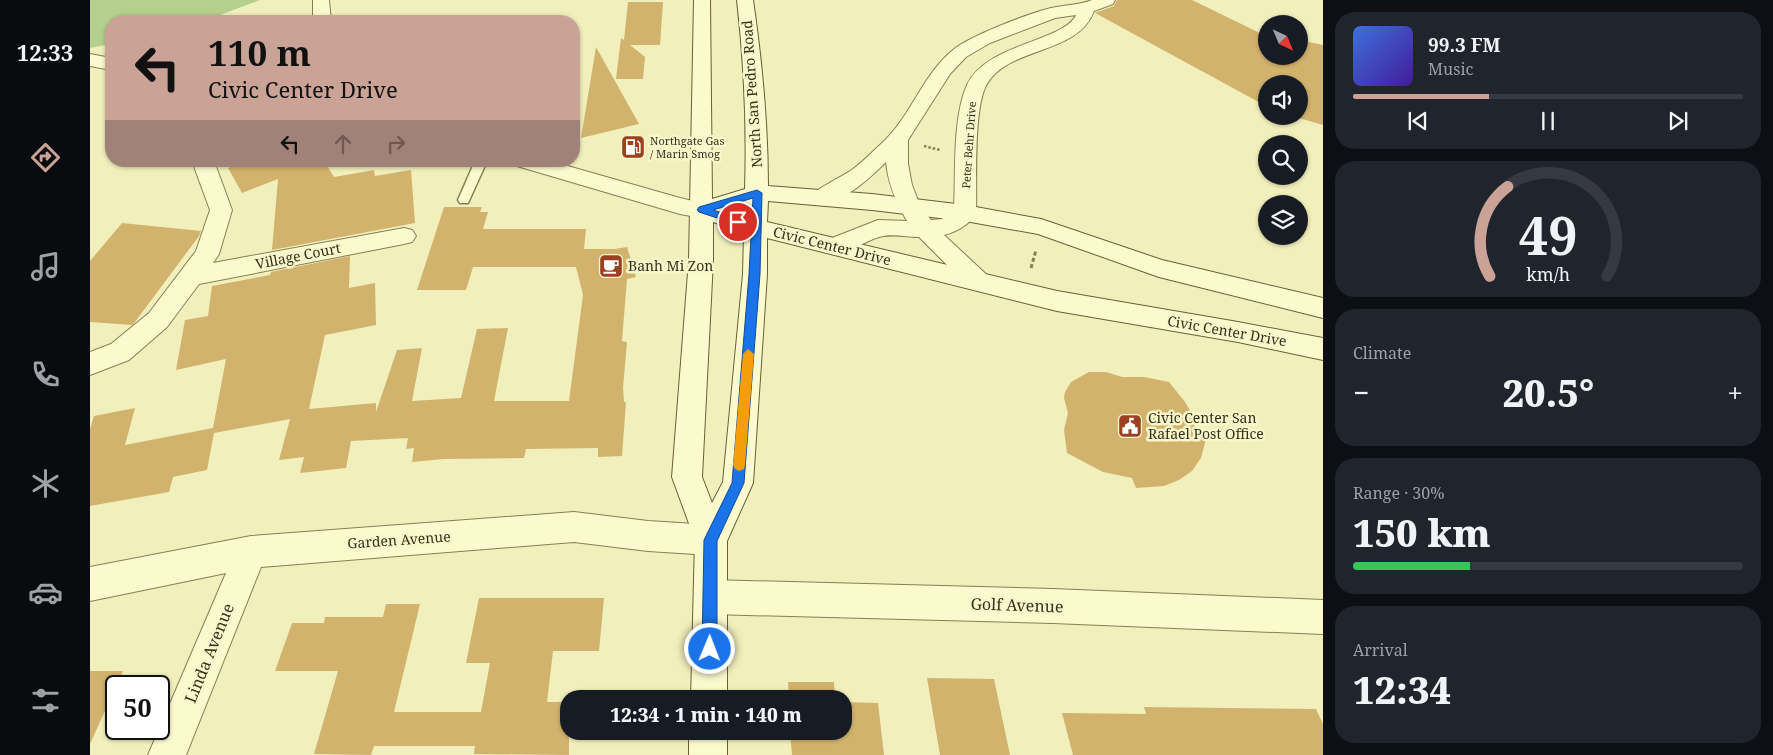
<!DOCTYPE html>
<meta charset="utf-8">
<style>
body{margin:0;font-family:"Noto Serif",serif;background:#20242c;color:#f1f3f6;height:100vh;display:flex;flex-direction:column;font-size:19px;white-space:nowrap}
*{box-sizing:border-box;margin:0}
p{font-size:16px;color:#9ea1a6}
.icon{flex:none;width:28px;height:28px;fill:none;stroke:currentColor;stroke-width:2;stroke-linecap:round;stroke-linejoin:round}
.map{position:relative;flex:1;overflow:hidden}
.panel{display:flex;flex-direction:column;gap:12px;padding:12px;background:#0d0f14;width:450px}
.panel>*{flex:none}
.hud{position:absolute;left:15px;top:15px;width:475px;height:152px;border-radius:20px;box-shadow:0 1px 4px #0004;background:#caa396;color:#111;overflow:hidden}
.needle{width:32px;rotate:136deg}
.buttons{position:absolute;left:1168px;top:15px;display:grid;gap:10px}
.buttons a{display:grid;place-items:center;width:50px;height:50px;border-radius:50%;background:#171b24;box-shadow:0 1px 4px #0004;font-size:25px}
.speed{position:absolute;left:15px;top:675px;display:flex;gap:10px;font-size:25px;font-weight:700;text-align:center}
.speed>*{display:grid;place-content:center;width:65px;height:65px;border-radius:50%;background:#171b24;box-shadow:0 1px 4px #0004;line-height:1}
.speed .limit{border:2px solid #111;border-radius:8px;background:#fff;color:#111}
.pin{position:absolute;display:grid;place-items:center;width:42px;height:42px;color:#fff;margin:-21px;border:2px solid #fff;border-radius:50%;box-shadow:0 1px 5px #0007}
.me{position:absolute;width:55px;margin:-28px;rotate:1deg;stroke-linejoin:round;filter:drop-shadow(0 0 4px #0008)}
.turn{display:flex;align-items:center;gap:18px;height:105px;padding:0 20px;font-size:22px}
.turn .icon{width:65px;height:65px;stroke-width:2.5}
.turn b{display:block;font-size:35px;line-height:42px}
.lanes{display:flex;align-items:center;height:48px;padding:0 20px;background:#0003;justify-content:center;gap:25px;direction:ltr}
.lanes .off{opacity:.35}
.big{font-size:38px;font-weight:800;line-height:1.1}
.panel .card{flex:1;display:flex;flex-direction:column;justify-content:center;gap:8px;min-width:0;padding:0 18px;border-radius:20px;background:#20242c}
.panel .dial{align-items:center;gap:0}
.dial svg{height:130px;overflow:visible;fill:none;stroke:#363941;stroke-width:7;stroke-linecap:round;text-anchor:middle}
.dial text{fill:#f1f3f6;stroke:none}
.song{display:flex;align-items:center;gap:15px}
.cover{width:60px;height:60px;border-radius:8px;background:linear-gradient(135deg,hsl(220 70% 55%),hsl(260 70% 35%))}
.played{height:5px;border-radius:2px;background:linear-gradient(90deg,#caa396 35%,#363941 35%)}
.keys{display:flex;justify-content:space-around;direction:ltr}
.heat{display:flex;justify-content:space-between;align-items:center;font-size:28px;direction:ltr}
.charge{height:8px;border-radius:4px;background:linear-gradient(90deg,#34c759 30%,#363941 0)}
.trip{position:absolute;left:470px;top:690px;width:292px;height:50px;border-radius:20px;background:#171b24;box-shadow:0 1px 4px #0004;font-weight:800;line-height:50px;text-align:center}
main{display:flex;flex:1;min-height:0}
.tabs{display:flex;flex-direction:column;width:90px;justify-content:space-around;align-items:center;background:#090b0e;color:#9ea1a6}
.tabs .icon{width:35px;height:35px}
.tabs .selected{color:#caa396}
.tabs b{font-size:22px;color:#f1f3f6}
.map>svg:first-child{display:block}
.green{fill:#b5cf8e}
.building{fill:#d2b36e}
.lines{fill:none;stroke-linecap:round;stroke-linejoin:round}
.lane-casing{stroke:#887e54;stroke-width:3}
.street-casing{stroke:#887e54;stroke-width:2}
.secondary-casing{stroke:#6a5f37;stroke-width:2}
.path-far1{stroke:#887e54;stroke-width:2.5;stroke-dasharray:2.5 2;stroke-linecap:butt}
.path{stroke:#887e54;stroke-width:3;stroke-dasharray:4 2.5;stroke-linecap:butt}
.lane{fill:#fbface;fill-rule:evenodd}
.street{fill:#fbface;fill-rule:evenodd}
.secondary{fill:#fbface;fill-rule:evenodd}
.route{fill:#1a73e8;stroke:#114b97}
.slow{fill:#f59e0b}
.labels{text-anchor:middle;stroke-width:5;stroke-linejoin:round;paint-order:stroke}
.far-poi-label{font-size:11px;fill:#36301a;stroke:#f8f7cb;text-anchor:start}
.far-street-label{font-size:11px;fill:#36301a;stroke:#f8f7cb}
.street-label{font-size:14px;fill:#36301a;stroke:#f8f7cb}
.poi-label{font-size:14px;fill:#36301a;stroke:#f8f7cb;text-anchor:start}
.near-street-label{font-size:16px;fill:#36301a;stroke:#f8f7cb}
</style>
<main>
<nav class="tabs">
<b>12:33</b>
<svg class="icon selected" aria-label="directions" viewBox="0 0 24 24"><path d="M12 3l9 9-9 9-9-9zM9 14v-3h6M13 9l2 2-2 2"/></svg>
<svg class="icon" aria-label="music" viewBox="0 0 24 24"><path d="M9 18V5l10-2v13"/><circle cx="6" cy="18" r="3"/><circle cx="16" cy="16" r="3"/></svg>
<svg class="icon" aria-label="phone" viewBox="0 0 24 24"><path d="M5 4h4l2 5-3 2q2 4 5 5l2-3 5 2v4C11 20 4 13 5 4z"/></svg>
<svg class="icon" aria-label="climate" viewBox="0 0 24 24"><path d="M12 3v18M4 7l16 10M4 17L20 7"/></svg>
<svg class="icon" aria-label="car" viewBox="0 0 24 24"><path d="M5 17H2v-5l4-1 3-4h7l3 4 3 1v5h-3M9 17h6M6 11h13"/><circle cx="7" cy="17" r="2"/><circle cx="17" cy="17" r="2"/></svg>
<svg class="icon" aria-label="filters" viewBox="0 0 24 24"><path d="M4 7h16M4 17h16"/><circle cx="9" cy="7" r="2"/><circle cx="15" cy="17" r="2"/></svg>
</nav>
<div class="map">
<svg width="1233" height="755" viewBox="0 0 1233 755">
<rect width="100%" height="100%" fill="#f1efbb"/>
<path class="green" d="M0,0H170L114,21H21V44L0,48Z"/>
<path class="building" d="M1027,0H1102L1176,36V56H1209V40L1233,45V125L1202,116H1209V84H1176V106L1005,13L1024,6Z
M538,2H573L570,45H540L555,57L553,79H526L531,38L534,40Z
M506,47L549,124L491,138Z
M156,161H234L244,177L284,170L285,176L321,170L325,223L182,250L188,179L152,193L138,168Z
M354,207H392L390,212H398L393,229H496L494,249H525L537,247L546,277L537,279L532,341L537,342L533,388L534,402H536L532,456L508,457V448L436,449L434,458L354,459L322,462L324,448L316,449L318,438L261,441L256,468L210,473L214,457L189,460L200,419L124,433L117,470L83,477L79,492L0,506V429L4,416L45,408L35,445L123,428L136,359L86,370L95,320L118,316L122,286L180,275L181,272L260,256L259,288L285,283L286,325L235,335L219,409L286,403V412L307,350L332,348L322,401L371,398L387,329L418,328L404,401H479L493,295L486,267H383L376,290H327Z
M32,223L111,231L109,236L45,322L42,325L0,322V261Z
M999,372H1016L1032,377H1054L1079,382L1095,402L1101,412L1106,433L1117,435L1111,458L1102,471L1089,480L1074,486L1046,488L1042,478L1013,472L977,453L974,430L978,413L974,398L975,392L981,382Z
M389,598H514L509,651H463L457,702H479V755L384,754L385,746H284L281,755L224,754L248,671H185L202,623H234L235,617H293L296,604H330L304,712H391L400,663H376Z
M0,671H33L0,744Z
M837,678L904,679L920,755H850Z
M698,682H744L745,699H699Z
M754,702L788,703L794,755H702L700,731H754Z
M1054,707L1226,709L1233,724V755H983L972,713L1056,714Z"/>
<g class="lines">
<defs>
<path id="lane" d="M385,161H397L378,203H370L368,200Z"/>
<path id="street" d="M223,0H239L241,21H223Z
M1002,0H1025L1023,4L1004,11C988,55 919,46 897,84C883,107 887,183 886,213C880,224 867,232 854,235L898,276L901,282L898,288L889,291L880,288L829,237C817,237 801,233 789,237C772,242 755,257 737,252L733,246L737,240L788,220L817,221C806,202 798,184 796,162C780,178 746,210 722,203L719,198C725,189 752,177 763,169C773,162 782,152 791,144C821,117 832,75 863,50C879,36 940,13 961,8C975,5 989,5 1002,0ZM986,15C975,41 895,44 877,85C862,119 866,173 864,210L852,219L841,220L829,203L822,185L818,164V140L860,74L876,57L900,43L965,18Z
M0,54L21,58V70L0,66Z
M102,161H124L142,210L129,254L123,263L314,228L322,230L326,236L322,242L314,244L109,284L77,327L39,360L0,375V352L21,344L59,313L106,251L120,210Z
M424,161H460L590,198L620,205L623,210L620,215L612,218L590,214L427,166Z
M484,512L558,521L621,525L632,529L637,540L632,551L621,555L558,551L484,542L171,567L96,755H58L136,573L0,601V567L161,536Z
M621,580L963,589L1233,600V634L963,623L621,614L609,609L604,597L609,585Z"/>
<path id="secondary" d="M604,0H620L622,199L655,189C657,126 654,62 647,0H663C672,61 678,125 678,186L782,194L875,205L951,219L1072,260L1233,298V318L1069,277L948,234L875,221L782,210L678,201L677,222L967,291L1148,322L1233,338V360L1148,342L967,311L677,238V274L663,483L637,541V699H601L605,540L582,477L599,260ZM655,205V216L637,210ZM623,222L654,232L653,274L633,482L622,503L612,477L623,260Z
M599,731H637V755H599Z"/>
</defs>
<use href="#lane" class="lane-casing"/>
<use href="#street" class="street-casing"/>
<use href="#secondary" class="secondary-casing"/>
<path class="path-far1" d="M834,146L850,150"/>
<path class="path" d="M941,268L946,250"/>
<use href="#lane" class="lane"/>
<use href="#street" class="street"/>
<use href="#secondary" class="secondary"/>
</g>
<path class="route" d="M667,190L672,193L670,274L654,483L627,541V649L625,654L620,656L615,654L612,649L614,540L642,483L659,274L663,198L623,210L651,219L653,222L648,225L609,212L607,210L609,207Z"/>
<path class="slow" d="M658,349L664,354L655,465L654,469L649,471L645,469L643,465L653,354Z"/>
<defs>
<symbol id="fuel-square" viewBox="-11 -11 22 22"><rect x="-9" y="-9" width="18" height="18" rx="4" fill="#9b4120" stroke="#f8f7cb"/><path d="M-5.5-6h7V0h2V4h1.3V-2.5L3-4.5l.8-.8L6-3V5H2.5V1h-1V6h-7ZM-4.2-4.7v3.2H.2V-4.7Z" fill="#fff"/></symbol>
<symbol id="cafe-square" viewBox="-11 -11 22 22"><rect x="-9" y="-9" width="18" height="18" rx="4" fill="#9b4120" stroke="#f8f7cb"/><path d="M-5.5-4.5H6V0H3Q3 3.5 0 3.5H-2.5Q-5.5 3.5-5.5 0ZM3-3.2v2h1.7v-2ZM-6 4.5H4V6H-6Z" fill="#fff"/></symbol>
<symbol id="civic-square" viewBox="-11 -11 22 22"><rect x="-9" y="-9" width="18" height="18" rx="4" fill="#9b4120" stroke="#f8f7cb"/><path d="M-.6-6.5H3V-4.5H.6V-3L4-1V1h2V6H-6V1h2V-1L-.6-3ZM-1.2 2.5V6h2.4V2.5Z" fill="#fff"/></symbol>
</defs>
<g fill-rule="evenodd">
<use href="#fuel-square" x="529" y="133" width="28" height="28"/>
<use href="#cafe-square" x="507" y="252" width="28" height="28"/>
<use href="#civic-square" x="1026" y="412" width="28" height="28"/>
</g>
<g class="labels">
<g class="far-poi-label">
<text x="560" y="145">Northgate Gas<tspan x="560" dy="13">/ Marin Smog</tspan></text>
</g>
<g class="far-street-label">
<text transform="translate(879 145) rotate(-86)" y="4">Peter Behr Drive</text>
</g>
<g class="street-label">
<text transform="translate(662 94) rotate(-94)" y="5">North San Pedro Road</text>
<text transform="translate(742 246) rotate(14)" y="5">Civic Center Drive</text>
<text transform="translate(208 256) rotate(-11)" y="5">Village Court</text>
<text transform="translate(1137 331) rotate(10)" y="5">Civic Center Drive</text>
<text transform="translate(309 540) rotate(-4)" y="5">Garden Avenue</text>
</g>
<g class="poi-label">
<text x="538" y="271">Banh Mi Zon</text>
<text x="1058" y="423">Civic Center San<tspan x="1058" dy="16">Rafael Post Office</tspan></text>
</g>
<g class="near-street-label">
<text transform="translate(927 605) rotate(2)" y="6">Golf Avenue</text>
<text transform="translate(119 653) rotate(-68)" y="6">Linda Avenue</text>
</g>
</g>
</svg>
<div class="buttons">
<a><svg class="needle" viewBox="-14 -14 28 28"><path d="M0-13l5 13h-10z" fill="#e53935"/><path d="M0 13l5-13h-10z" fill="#9ea1a6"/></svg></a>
<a><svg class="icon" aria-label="sound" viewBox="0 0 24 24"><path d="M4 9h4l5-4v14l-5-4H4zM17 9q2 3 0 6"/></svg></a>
<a><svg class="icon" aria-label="search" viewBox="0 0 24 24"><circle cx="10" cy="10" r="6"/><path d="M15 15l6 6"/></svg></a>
<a><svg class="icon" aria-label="layers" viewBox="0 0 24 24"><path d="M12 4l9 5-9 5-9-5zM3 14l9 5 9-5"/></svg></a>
</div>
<div class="speed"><div class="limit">50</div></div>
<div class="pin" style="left:648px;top:222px;background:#d93025"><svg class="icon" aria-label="arrive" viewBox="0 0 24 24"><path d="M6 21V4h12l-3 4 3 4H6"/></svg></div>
<svg class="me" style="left:620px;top:649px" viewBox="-20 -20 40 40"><circle r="17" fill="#1a73e8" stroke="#fff" stroke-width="3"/><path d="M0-11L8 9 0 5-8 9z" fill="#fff"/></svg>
<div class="trip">12:34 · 1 min · 140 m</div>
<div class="hud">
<div class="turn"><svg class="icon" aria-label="left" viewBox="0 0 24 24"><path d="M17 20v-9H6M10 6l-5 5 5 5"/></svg><div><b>110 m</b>Civic Center Drive</div></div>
<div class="lanes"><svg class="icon" aria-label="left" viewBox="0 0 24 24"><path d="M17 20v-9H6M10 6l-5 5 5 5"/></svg><svg class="icon off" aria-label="ahead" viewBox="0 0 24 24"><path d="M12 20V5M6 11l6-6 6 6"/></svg><svg class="icon off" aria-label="right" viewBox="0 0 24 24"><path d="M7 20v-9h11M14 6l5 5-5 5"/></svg></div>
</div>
</div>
<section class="panel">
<div class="card">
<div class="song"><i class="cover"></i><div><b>99.3 FM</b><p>Music</p></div></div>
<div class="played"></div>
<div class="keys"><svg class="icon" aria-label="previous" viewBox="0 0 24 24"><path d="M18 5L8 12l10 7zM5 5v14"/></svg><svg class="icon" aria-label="pause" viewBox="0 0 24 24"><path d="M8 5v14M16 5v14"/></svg><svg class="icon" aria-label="next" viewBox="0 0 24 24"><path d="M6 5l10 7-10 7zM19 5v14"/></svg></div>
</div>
<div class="card dial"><svg viewBox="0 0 100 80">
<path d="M14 69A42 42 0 1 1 86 69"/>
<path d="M14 69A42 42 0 0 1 25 14" stroke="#caa396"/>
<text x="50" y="56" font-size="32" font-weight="700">49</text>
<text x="50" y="72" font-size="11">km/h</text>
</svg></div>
<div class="card"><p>Climate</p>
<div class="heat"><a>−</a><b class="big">20.5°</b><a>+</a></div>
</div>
<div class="card"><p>Range · 30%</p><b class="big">150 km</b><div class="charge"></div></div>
<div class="card"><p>Arrival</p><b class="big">12:34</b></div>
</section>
</main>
